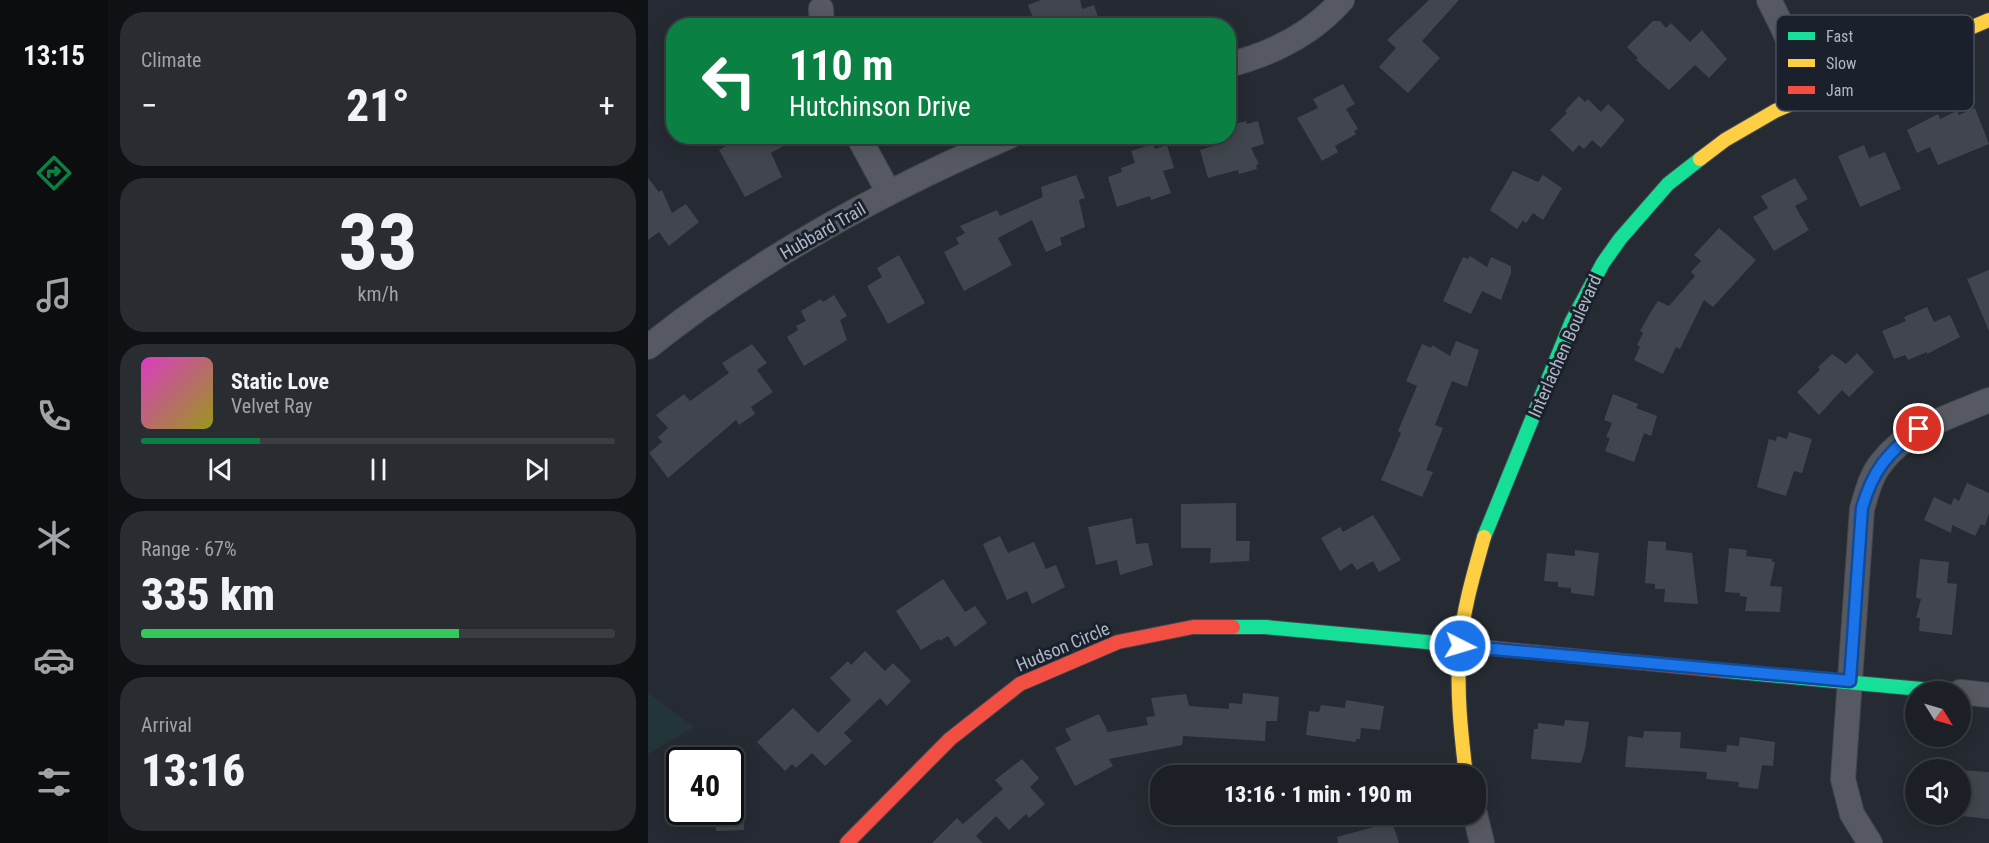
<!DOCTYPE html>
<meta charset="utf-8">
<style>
body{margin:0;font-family:"Roboto Condensed",sans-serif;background:#292d32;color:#f1f3f6;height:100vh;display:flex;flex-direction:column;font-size:22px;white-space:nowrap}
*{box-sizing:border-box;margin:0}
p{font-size:20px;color:#a0a3a7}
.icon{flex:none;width:33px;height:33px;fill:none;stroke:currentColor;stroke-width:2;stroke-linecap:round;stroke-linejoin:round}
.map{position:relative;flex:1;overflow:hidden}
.panel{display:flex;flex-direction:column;gap:12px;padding:12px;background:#0f1215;width:540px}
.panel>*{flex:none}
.top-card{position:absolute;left:18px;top:18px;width:570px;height:126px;border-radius:24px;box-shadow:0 3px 15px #0003,0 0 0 2px #3a3e43;background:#0b8043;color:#fff;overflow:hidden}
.needle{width:39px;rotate:127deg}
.buttons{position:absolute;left:1257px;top:681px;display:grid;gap:12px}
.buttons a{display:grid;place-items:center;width:66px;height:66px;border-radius:50%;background:#1c2026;box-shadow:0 3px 15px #0003,0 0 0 2px #3a3e43;font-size:30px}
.speed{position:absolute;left:18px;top:747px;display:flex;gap:12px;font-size:30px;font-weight:700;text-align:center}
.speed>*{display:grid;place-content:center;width:78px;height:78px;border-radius:50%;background:#1c2026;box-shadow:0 3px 15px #0003,0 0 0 2px #3a3e43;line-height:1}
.speed .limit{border:3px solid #111;border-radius:9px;background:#fff;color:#111}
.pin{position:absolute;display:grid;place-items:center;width:51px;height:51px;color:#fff;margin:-26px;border:3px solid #fff;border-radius:50%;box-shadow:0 2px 6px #0007}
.me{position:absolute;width:66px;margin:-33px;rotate:95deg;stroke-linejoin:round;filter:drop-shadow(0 0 4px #0008)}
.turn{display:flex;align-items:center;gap:21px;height:126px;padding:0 24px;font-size:27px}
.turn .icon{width:78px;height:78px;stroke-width:2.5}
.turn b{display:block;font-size:42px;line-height:51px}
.big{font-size:45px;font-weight:800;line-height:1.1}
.panel .tile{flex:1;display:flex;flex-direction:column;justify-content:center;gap:9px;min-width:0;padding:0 21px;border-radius:24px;background:#292d32}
.panel .dial{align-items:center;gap:0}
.dial b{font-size:78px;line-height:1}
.song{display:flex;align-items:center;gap:18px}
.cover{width:72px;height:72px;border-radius:9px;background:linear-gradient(135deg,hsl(310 70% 55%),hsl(60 70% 35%))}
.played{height:6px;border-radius:3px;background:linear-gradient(90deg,#0b8043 25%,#3a3e43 25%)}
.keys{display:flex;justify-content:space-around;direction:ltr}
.heat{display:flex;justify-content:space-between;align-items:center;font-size:33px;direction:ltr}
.charge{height:9px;border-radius:4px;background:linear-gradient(90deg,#34c759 67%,#3a3e43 0)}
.trip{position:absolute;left:502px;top:765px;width:336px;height:60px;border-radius:24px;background:#1c2026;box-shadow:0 3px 15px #0003,0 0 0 2px #3a3e43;font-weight:800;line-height:60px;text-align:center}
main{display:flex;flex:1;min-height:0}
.tab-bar{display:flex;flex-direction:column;width:108px;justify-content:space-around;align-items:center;background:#0b0d0f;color:#a0a3a7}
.tab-bar .icon{width:42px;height:42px}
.tab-bar .on{color:#0b8043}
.tab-bar b{font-size:27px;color:#f1f3f6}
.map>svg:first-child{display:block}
.green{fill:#233538}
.building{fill:#41464e}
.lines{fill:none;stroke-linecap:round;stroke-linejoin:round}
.street-casing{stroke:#434850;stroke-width:26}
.fast-casing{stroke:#434850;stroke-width:16}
.slow-casing{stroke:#434850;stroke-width:16}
.jam-casing{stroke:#434850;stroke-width:16}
.street{stroke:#565961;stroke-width:24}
.fast{stroke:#16e098;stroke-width:14}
.slow{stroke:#ffcf43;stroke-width:14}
.jam{stroke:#f24e42;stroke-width:14}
.route-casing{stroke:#114b97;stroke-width:15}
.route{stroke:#1a73e8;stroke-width:10}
.labels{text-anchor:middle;stroke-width:6;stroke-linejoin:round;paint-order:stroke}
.street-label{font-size:18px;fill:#afb7c5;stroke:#1a212d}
.key{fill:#1a212d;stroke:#474e5b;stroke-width:1.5}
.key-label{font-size:16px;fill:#afb7c5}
</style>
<main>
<nav class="tab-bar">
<b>13:15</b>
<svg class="icon on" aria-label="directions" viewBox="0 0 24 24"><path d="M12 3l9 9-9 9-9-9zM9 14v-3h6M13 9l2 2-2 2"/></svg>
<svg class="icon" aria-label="music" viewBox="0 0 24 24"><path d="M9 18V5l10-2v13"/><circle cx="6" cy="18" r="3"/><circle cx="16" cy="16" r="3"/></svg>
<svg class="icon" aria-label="phone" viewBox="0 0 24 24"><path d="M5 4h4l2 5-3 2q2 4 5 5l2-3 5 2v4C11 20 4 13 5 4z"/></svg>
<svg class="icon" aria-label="climate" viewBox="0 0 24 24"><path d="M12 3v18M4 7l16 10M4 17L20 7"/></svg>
<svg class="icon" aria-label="car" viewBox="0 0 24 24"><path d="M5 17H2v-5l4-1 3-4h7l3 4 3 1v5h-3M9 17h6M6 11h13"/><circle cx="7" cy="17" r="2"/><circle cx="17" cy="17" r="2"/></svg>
<svg class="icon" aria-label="filters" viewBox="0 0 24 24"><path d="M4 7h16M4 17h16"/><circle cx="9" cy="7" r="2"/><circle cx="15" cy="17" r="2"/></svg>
</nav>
<section class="panel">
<div class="tile"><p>Climate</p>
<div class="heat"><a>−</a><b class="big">21°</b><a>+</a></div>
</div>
<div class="tile dial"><b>33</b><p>km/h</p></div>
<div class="tile">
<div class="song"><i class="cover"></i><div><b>Static Love</b><p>Velvet Ray</p></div></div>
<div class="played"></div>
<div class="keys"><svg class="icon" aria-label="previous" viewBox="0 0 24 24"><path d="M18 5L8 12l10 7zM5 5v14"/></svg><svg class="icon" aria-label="pause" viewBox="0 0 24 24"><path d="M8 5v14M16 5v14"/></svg><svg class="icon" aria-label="next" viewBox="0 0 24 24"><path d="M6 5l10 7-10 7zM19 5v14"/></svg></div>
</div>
<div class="tile"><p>Range · 67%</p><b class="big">335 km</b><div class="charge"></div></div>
<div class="tile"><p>Arrival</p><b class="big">13:16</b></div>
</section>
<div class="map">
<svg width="1341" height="843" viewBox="0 0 1341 843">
<rect width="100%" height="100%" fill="#262b33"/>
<path class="green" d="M0,693L46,727L0,754Z"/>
<path class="building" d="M393,0H432L434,9L446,5L453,26H388L380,5Z
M781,0H811L774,41L792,58L760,93L731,67L748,48L739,40Z
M1005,21H1012L1018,28L1023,23L1042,42L1054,30L1079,59L1061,78L1047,65L1021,90L988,60L990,58L979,47Z
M695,84L707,104L698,109L710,129L706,131L708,134L687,146L690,152L674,161L649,118L670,108L665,99Z
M931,96L937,102L940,99L953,112L960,104L977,120L953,148L944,140L936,149L931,145L925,152L902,130L919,113L917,111Z
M1327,108L1341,144L1290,165L1282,147L1269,153L1259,130L1290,114L1292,119L1309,111L1311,115Z
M598,121L599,124L610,121L616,144L603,148L611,164L608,165L609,169L591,174L590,170L560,178L552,150L565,146L564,142L580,137V126Z
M95,136H153L123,153L134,177L97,197L71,150Z
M505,144L507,149L519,145L526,168L515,171L523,193L503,200L502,196L469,207L460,177L474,172L473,168L487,163L483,151Z
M1216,145L1221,158L1237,152L1253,189L1212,207L1190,156Z
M865,171L890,182L895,175L914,188L895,220L885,213L878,223L875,220L869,229L842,210Z
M428,175L437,198L431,200L437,227L412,238L414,245L398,252L384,220L350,238L364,265L316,291L296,252L311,244L308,238L317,233L312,226L349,210L352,216L395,197L393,187Z
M0,178L11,192L14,190L24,213L38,204L51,222L21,246L11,232L0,240Z
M1147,178L1160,199L1147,206L1161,230L1126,251L1105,217L1120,208L1113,196Z
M1071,228L1108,260L1065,307L1056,300L1032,349L1028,347L1015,374L986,360L992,347L989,345L995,333L992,331L1004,310L1010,301L1021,306L1047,276L1043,272L1053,261L1046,255Z
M251,255L277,303L240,324L219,286L234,277L229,268Z
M822,256L839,267L843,257L863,266V273L853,300L834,291L823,314L795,301L815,257L820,259Z
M1341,270V331L1319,279Z
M186,295L199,316L192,320L199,340L156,366L139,337L150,330L148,326L158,321L153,311L173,299L175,302Z
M1279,307L1286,322L1302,315L1312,337L1279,354V352L1260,360L1257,355L1246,359L1234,331L1258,321L1256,317Z
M808,341L831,350L819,387L804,381L787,425L795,428L778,470L785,472L774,497L733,480L753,433L750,431L769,386L758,381L774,344L783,348L784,345L802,356Z
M104,344L119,363L109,370L125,392L103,407L107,414L91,425L88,420L20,478L1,453L14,442L10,437L20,428L8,415L36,394L42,401L81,373L74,363Z
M1209,353L1226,372L1201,397L1194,390L1171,415L1149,392L1172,370L1170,367L1184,354L1198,364Z
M965,394L990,404L988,408L1009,416L1003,436L996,433L986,462L957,451L962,438L958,437L964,423L956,420Z
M1141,432L1164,439L1154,473L1146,471L1138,496L1109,487L1121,439L1128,441L1129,436L1139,439Z
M1319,483L1341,493V513L1337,526L1333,524L1327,536L1304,525L1303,533L1276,520L1286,497L1303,505L1306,498L1311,501Z
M588,503V541H602L601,561L562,563L563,548H533V504Z
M725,515L753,560L731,572L725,561L709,570L704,563L692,571L673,538L692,527L695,532Z
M484,518L488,544L500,543L505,565L472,575L469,560L448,565L440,527Z
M352,536L360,553L386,542L398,569L408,565L417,587L384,604L379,591L359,600L335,544Z
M1000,541L1018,542V550L1044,553L1050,604L1016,602L1017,589H1007V584L997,583Z
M1081,548L1099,550L1098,556L1124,559V562H1127L1122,586L1134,587L1132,612L1097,611L1099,597L1092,596V593L1077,592Z
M927,550L951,553L946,596L923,593V588L910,587V582L896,581L899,553L927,556Z
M1272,559L1301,562L1299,583L1309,584L1304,635L1271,631L1272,618H1268L1273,599L1268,598Z
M295,579L317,612L327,606L339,623L307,647L300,636L292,641L291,639L273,650L248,611Z
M217,651L237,671L245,663L263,681L239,706L232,698L196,733L204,741L177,766L164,753L148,768L144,764L137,771L109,742L145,708L170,733L203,700L182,678L200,661L203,665Z
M595,693L631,697L629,721H618L617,741L535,736L534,745L461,759L465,766L427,786L407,748L423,740L417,729L451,714L460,732L500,725L498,717L507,716L503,698L538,694L541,706L581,709V703L594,704Z
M698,700L736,706L732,730L713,728L712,739H708V742L658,735L661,711L671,712L673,705L697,708Z
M917,720L941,722L937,749L933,763L883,759L886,729H890V723L916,726Z
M996,731L1033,732L1032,748L1078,752L1079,745L1091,746L1092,737L1127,742L1125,766L1114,765L1110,789L1090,787L1091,782L1058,779L1059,772L977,767L980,736L995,738Z
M374,759L391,778L382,787L397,804L381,818L378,814L361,830L348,816L328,836L335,843H284L309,818L315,824L355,789L347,780Z
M1312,770L1341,772V819L1314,816L1316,792L1312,791Z
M66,812H95L96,830L68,831Z
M744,822L751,843H690L689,837Z"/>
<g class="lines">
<defs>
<path id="street" d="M1121,0L1134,26L1165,96
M173,9L174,26
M580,65C624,54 664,34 694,0
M210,136L241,193
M0,347C109,260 234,191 362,136
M1312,692L1341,695
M827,814L834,843
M1222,843L1204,814L1195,779L1214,509C1219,492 1223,475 1234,462C1260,428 1303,416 1341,400"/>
<path id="fast" d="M836,537L924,321L955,263L972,239L1020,184L1052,159
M585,627H617L811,645
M1079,671L1305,692"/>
<path id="slow" d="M1052,159L1077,140L1127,111L1341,20
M818,776C813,733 808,689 812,646C815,609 826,573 836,537"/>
<path id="jam" d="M811,645L1079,671
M199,843L302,739L372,684L470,642L545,627H585"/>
</defs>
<use href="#street" class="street-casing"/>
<use href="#fast" class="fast-casing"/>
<use href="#slow" class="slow-casing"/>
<use href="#jam" class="jam-casing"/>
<use href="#street" class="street"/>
<use href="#fast" class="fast"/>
<use href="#slow" class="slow"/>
<use href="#jam" class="jam"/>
</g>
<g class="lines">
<defs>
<path id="route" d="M812,646L1202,681L1214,508C1225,470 1239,453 1271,429"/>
</defs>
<use href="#route" class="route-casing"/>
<use href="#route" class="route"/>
</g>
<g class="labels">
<g class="street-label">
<text transform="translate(175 231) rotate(-30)" y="6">Hubbard Trail</text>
<text transform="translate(917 346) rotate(-66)" y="6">Interlachen Boulevard</text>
<text transform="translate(415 647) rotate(-23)" y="6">Hudson Circle</text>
</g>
</g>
<rect x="1128" y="15" width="198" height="96" rx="9" class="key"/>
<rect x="1140" y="32" width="27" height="8" fill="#16e098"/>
<rect x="1140" y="59" width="27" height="8" fill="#ffcf43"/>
<rect x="1140" y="86" width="27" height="8" fill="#f24e42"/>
<g class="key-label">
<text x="1178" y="42">Fast</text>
<text x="1178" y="69">Slow</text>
<text x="1178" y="96">Jam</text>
</g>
</svg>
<div class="buttons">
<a><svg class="needle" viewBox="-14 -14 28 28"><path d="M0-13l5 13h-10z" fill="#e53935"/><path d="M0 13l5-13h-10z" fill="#a0a3a7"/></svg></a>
<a><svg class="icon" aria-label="sound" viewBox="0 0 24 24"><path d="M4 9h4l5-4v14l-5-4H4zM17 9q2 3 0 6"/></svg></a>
</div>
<div class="speed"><div class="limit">40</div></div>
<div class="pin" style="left:1271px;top:429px;background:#d93025"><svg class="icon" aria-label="arrive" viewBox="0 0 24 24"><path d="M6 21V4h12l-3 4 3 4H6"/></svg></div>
<svg class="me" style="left:812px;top:646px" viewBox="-20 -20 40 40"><circle r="17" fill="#1a73e8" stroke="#fff" stroke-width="3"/><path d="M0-11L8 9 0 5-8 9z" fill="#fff"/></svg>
<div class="trip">13:16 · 1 min · 190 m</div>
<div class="top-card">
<div class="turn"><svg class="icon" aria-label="left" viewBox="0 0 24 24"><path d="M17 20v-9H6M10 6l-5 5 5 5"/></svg><div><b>110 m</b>Hutchinson Drive</div></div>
</div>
</div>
</main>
